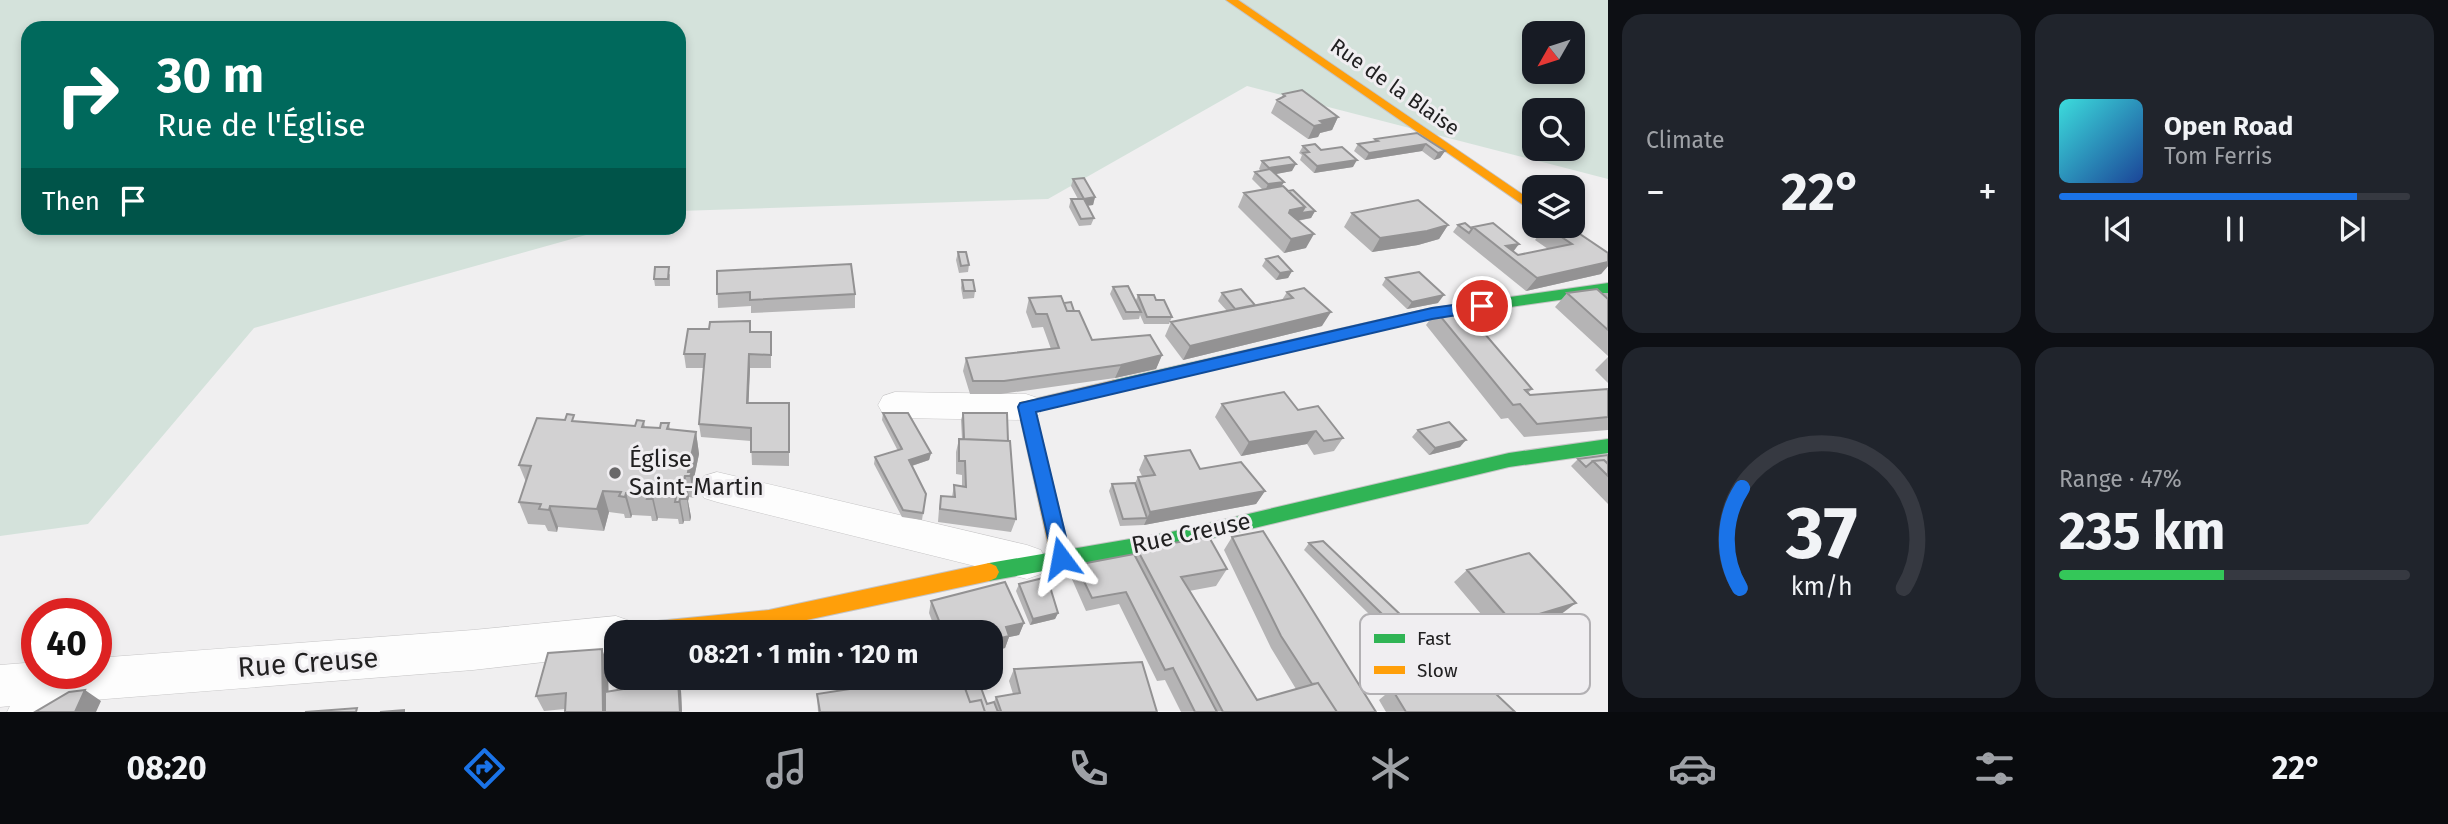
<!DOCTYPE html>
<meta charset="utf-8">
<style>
body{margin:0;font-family:"Fira Sans",sans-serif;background:#20242c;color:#f1f3f6;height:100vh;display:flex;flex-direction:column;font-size:26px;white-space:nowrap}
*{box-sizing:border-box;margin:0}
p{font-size:23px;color:#9ea1a6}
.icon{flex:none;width:38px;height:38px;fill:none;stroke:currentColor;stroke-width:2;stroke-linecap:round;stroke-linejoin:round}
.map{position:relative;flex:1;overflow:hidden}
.details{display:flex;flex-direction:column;gap:14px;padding:14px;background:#0d0f14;width:840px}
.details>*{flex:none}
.top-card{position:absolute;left:21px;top:21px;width:665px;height:214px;border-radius:21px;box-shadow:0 4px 10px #0003;background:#00695c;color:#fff;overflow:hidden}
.needle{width:46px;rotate:231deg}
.buttons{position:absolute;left:1522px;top:21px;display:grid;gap:14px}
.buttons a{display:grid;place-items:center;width:63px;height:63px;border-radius:14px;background:#171b24;box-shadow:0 4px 10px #0003;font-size:35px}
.speed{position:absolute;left:21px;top:598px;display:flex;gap:14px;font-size:35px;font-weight:700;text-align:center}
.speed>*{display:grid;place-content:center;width:91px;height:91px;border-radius:50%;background:#171b24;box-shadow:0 4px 10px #0003;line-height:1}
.speed .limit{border:10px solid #d22;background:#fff;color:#111}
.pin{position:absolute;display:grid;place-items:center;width:60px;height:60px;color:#fff;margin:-30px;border:4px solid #fff;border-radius:50%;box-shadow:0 2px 7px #0007}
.me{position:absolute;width:77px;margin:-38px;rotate:347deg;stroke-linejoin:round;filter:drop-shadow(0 0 5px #0008)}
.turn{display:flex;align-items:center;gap:24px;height:147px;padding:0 21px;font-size:32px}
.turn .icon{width:91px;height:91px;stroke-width:2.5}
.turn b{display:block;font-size:49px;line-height:60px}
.then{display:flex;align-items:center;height:66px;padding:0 21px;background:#0003;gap:14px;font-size:26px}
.big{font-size:52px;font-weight:700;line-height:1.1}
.details .widget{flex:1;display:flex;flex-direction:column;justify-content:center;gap:10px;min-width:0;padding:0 24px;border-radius:21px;background:#20242c}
.details .dial{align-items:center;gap:0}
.dial svg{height:182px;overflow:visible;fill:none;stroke:#363941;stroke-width:7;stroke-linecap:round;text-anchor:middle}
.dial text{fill:#f1f3f6;stroke:none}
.song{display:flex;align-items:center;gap:21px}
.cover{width:84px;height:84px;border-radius:10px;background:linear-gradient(135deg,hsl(180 70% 55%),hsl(220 70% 35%))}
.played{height:7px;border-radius:4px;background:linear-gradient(90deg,#1a73e8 85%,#363941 85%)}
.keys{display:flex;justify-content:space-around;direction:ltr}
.heat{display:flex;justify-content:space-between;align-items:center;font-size:38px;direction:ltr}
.charge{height:10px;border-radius:5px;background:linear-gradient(90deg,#34c759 47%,#363941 0)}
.details .tiles{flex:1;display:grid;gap:14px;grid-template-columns:repeat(2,1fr)}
.trip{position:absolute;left:604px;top:620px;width:399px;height:70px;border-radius:21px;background:#171b24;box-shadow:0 4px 10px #0003;font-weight:700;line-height:70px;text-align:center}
.menu{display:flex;height:112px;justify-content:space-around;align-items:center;background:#090b0e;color:#9ea1a6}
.menu .icon{width:49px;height:49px}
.menu .selected{color:#1a73e8}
.menu b{font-size:32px;color:#f1f3f6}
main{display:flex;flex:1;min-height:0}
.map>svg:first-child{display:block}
.green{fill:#d4e2db;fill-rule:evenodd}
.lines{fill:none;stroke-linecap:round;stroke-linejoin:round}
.street-casing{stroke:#c5c4c5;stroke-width:1}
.fast-casing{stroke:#c5c4c5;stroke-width:2}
.slow-casing{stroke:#c5c4c5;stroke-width:2}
.street{fill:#fdfdfd;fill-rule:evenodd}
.fast{fill:#30b455;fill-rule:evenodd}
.slow{fill:#ff9f0a;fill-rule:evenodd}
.wall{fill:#b5b4b5}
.shaded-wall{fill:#939293}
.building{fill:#d2d1d2;stroke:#939293;stroke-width:2}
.route{fill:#1a73e8;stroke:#114b97;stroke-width:2}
.poi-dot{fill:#696869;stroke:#f0eef1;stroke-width:2.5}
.labels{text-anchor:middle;stroke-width:6;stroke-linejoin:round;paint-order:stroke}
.far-street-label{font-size:21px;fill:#212021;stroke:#f0eef1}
.poi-label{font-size:24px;fill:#212021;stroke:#f0eef1;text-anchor:start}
.street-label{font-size:24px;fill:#212021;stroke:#f0eef1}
.near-street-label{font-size:28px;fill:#212021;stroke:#f0eef1}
.key{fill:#f0eef1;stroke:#b2b0b3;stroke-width:2}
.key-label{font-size:19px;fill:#212021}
</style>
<main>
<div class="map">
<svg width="1608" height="712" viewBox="0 0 1608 712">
<rect width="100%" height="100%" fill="#f0eff0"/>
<path class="green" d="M0,0H1608V179L1247,86L1048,199L679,211V28H28V228H611L254,328L88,524L0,536ZM1535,33H1573V72H1535ZM1535,110H1573V149H1535Z"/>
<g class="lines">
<defs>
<path id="street" d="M895,392L1026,394L1038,398L1043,407L1038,416L1026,420L895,418L883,414L878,405L883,396Z
M717,472L1027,545L1041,550L1046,562L1041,574L1027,579L717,502L704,498L699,487L704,476Z
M616,616L630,621L635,632H616V654L473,670L55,703L51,712H7L10,706L0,707V665L37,662V674H96V658L473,630Z"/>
<path id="fast" d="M1608,283V293L1432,318L1115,392L1109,390L1107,386L1109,382L1115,380L1432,308Z
M1608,439V453L1509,467L1171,548L989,581L982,578L979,572L982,566L989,563L1171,532L1509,453Z"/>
<path id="slow" d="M1226,0H1238L1535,203V213Z
M1115,380L1121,382L1123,386L1121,390L1035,411L1071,558L1068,564L1061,566L1054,564L1051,558L1018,407L1020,402L1026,401Z
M989,563L996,566L999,572L996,578L989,581L769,628L738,632H637L640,625L647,622L769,610Z"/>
</defs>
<use href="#street" class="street-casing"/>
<use href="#fast" class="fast-casing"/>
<use href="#slow" class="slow-casing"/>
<use href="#street" class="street"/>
<use href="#fast" class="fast"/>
<use href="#slow" class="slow"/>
</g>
<path class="wall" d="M1283,94L1338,117L1332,130L1320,133L1318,137L1308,139L1271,113L1277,100L1282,97Z
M1417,133L1445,151L1440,158L1434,160L1422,151L1365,160L1354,151L1358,144L1374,142L1375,139Z
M1303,146L1321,150L1353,167L1314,173L1300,160L1302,155L1299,153Z
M1262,161L1292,171L1275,174L1282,186L1315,211L1311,218L1298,221L1306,248L1284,253L1238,207L1244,193L1263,190L1252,179L1255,172L1261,171L1259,169Z
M1073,179L1095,197L1093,205L1087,206L1094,218L1091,225L1079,226L1069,207L1071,199H1078L1071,186Z
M1352,213L1448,225L1439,239L1418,245L1372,252L1344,227Z
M1458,225L1472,229L1473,227L1518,255L1548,249L1535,240L1545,226L1608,253V266L1601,274L1526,291L1453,232Z
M958,252L969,265L968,272L959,273L956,260Z
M1266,259L1292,271L1288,278L1276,280L1262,266Z
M717,271L855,294V308L751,313V306L718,308Z
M670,274V286H655L654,279Z
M1386,278L1438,303L1407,309L1382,285Z
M962,280L975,291L974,298L963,299L961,288Z
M1113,287L1136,300L1138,295L1156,300L1172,317L1169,324H1144L1140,315L1139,319L1123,320L1110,294Z
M1287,292L1322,326L1183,360L1165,336L1171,322L1227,311L1218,301L1222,293L1255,306L1282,300Z
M1567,293H1608V356L1555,307Z
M1029,298L1064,303L1074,311L1092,340L1162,355L1156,369L1115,378L1001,394H970L963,371L966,358L1051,349L1043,327L1032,328L1026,312Z
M1436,311L1532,389L1528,393L1530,395L1608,389V430L1524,437L1508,418L1501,419L1426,325Z
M751,332H771V368H750L748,403H789V466L752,465L751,441L701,437L699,424L703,368H686L684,354Z
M1608,357V383L1595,370Z
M1222,404L1298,410L1343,438L1334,451L1314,455L1307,444L1241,456L1215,417Z
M883,413L931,453L929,460L912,466L926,494L922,520L902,517L874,464L875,457L898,451L882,420Z
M963,413L1008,441L1016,519L1011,532L938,522L939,509L941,496L952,497L954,485L962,486V475L956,474V452L959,439H962L961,420Z
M576,421L635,426L644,421L645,427L660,428L669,423L670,430L696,432L699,454L693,483L695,494L694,498L689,497L688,501L691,517L690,521H684L683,524H679L678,519L658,518L657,521H652L651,516L632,515L631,518H625L624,514L609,512L604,531L558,527L557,532L548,531L545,525L528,524L519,502L526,482L519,465Z
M1418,430L1460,447L1429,455L1412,437Z
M1608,455V504L1571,466L1578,459Z
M1145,456L1200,469L1265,491L1256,504L1144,525L1120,526L1109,491L1112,484L1135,483L1138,477L1142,476L1139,470Z
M1232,537L1376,712H1181L1165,680L1157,681L1119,604L1086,611L1071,577L1076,565L1134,554L1137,549L1227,569L1216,586L1189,591L1257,700L1296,689L1271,648L1224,550Z
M1309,543L1466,677L1515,712H1386L1379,700L1392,689L1438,682L1304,550Z
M1467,570L1560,615L1497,633L1454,582Z
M1019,584L1058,613L1055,619L1030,625L1016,591Z
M931,601L1024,623L1019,635L1009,637L1005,648L990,652V632L935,629L929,613Z
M608,665V691H681L682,712H565V709L544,711L536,696Z
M1014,669L1157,712H818L817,694L922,678L921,677H987L986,679L978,681L987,704L994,702L996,697L1013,694L1009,681Z
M771,677H810L771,683Z"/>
<path class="shaded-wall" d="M1338,117L1332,130L1320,133L1318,137L1308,139L1314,126L1320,121Z
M1426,144L1422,151L1365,160L1369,153Z
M1445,151L1440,158L1434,160L1438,153Z
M1357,160L1353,167L1314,173L1317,166Z
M1296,164L1292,171L1266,176L1269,168Z
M1284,182L1280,189L1265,191L1268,184Z
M1095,197L1093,205L1082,206L1084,199Z
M1305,207L1315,211L1311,218L1283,223L1290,210Z
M1448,225L1439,239L1418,245L1372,252L1380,238Z
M1314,234L1306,248L1284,253L1291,239Z
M1519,244L1510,256L1506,246Z
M1608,262V266L1601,274L1526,291L1537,278Z
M1292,271L1288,278L1276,280L1280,273Z
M1444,295L1438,303L1407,309L1412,302Z
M1331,312L1322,326L1183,360L1190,346Z
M749,354L750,368L748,417L747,403Z
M1162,355L1156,369L1115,378L1121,365Z
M1316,431L1307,444L1241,456L1249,442Z
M696,432L699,454L693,483L695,494L694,498L690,476L688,472Z
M1466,440L1460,447L1429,455L1435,448Z
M931,453L929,460L908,467L909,460Z
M685,476L689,497L688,501L691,517L690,521L687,499L681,495Z
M603,491L609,512L604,531L597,509Z
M1265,491L1256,504L1144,525L1150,512Z
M626,493L632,515L631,518L625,497Z
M653,496L658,518L657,521L652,499Z
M680,499L684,521L683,524L679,502Z
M550,506L558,527L557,532L549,510Z
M1576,603L1560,615L1497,633L1512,622Z
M1058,613L1055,619L1030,625L1033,619Z
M1024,623L1019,635L1009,637L1005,648L990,652V641L1006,627Z
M602,649L608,665L609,712H603Z
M976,677H987L986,679L974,682Z
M678,680L681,691L682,712H680Z
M85,690L101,701L96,712H75Z"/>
<path class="building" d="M1302,90L1338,117L1320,121L1324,124L1314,126L1277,100L1285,96L1283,94Z
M1417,133L1445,151L1438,153L1426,144L1369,153L1358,144L1378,141L1375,139Z
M1315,144L1321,150L1342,147L1357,160L1317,166L1303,153L1309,152L1303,146Z
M1289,157L1296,164L1269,168L1262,161Z
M1270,169L1284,182L1268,184L1255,172Z
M1084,178L1095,197L1084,199L1073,179Z
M1283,186L1305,207L1290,210L1289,213L1314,234L1291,239L1244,193Z
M1293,190L1315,211L1301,213L1305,207L1288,191Z
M1071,199H1084L1094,218L1081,219Z
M1418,200L1448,225L1427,231L1380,238L1352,213Z
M1465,223L1472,229L1469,233L1458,225Z
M1493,223L1519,244L1506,246L1518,255L1572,244L1545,226H1568L1608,253V262L1537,278L1473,227Z
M958,252H966L969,265L961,266Z
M1278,256L1292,271L1280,273L1266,259Z
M851,264L855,294L750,300V292L717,294V271Z
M655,267H669L668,279H654Z
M1419,272L1444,295L1412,302L1386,278Z
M962,280H973L975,291H964Z
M1128,286L1141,312H1126L1113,287Z
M1304,288L1331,312L1190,346L1171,322L1293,298L1287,292Z
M1241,289L1255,305L1235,309L1222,293Z
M1597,289L1608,299V330L1567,293Z
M1138,295H1154L1156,300H1164L1172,317H1147Z
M1061,296L1067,311H1079L1092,340L1150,335L1162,355L1121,365L1004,381H973L966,358L1059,348L1047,314H1036L1029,298Z
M1071,302L1074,311H1067L1064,303Z
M1461,306L1532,389L1525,390L1530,395L1608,389V417L1537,424L1520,404L1513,405L1436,311Z
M750,321V332H771V355L749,354L747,403H789V452H751V428L699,424L705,354H684L688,329H709L710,322Z
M1284,392L1298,410L1318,406L1343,438L1324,441L1316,431L1249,442L1222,404Z
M883,413H908L931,453L909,460L926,494L923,513L903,510L875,457L902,449Z
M963,413H1007L1008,441L964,439Z
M567,414L574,415L572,421L635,426L637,420L644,421L642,427L660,428L661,423H669L667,429L696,432L688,472H692L690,476H685L681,495H687V499H680L679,502H675L676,497L653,496L652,499H647L649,495L626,493L625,497L619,496L621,492L603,491L597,509L550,506L549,510L539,509L541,504L519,502L531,466L519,465L537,418L565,420Z
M1449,422L1466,440L1435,448L1418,430Z
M959,439L1010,441L1016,519L940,509L941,496L955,497L954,485L966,487L965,461H959Z
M1190,450L1200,469L1241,462L1265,491L1150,512L1138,477L1155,475L1145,456Z
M1608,455V464L1604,460L1593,461L1586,467L1578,459Z
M1604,460L1608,464V476L1593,461Z
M1135,483L1147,518L1123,519L1112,484Z
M1263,531L1376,712H1337L1318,683L1312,684L1281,636L1232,537Z
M1209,537L1227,569L1181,577L1257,700L1318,683L1337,712H1223L1137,549Z
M1323,541L1466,677L1450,680L1309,543Z
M1529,553L1576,603L1512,622L1467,570Z
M1134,554L1217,712H1195L1173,668L1165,670L1126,592L1092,598L1076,565Z
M1047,577L1058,613L1033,619L1019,584Z
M1005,582L1024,623L1006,627L1009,636L990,641V632H926L942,628L931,601Z
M602,649L603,712H565L566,693L536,696L548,653Z
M1142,662L1157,712H997L1001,711L996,697L1020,693L1014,669Z
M1476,675L1515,712H1406L1392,689Z
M928,677H961L970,702L981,700L985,712H820L817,694Z
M961,677H977L987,704L994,702L998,712H985L981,700L970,702Z
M678,680L680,712H605V692Z
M85,690L75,712H35L69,692Z
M357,708L356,712H305Z
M404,710V712H380Z"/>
<path class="route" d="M1482,301L1488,302L1490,306L1488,310L1432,319L1036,412L1071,558L1068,564L1061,567L1054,564L1018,407L1020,403L1432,308Z"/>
<circle class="poi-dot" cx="615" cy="473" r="7"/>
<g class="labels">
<g class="far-street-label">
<text transform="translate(1395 87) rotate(35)" y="7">Rue de la Blaise</text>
</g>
<g class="poi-label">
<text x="629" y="467">Église<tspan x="629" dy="28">Saint-Martin</tspan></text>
</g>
<g class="street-label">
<text transform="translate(1191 533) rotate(-12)" y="8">Rue Creuse</text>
</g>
<g class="near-street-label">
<text transform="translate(308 662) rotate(-4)" y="10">Rue Creuse</text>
</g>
</g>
<rect x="1360" y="614" width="230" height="80" rx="10" class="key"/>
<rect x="1374" y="634" width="31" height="9" fill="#30b455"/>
<rect x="1374" y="666" width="31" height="8" fill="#ff9f0a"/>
<g class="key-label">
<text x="1417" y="645">Fast</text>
<text x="1417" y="677">Slow</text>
</g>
</svg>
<div class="buttons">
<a><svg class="needle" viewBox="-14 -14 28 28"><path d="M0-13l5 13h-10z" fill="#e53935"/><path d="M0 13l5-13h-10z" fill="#9ea1a6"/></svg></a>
<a><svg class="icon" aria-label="search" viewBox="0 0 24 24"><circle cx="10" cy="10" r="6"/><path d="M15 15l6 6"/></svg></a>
<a><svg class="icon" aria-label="layers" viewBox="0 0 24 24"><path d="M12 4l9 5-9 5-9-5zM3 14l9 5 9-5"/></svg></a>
</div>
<div class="speed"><div class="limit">40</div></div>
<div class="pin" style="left:1482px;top:306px;background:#d93025"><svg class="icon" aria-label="arrive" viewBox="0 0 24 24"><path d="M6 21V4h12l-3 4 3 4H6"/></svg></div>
<svg class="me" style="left:1061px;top:558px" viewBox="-20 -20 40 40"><path d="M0-17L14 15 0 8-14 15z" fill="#1a73e8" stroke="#fff" stroke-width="4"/></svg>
<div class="trip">08:21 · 1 min · 120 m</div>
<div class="top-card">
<div class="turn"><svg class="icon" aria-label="right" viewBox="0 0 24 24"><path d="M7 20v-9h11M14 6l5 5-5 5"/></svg><div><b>30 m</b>Rue de l'Église</div></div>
<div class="then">Then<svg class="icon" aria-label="arrive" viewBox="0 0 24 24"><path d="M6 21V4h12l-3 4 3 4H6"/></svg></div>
</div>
</div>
<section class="details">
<div class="tiles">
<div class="widget"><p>Climate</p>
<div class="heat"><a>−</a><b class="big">22°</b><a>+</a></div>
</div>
<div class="widget">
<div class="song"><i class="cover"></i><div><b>Open Road</b><p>Tom Ferris</p></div></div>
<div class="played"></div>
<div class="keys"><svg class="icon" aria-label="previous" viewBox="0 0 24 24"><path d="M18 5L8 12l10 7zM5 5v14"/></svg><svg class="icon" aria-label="pause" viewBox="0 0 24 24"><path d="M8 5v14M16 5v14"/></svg><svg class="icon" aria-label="next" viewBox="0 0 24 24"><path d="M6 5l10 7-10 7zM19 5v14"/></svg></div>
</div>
<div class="widget dial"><svg viewBox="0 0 100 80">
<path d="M14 69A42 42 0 1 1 86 69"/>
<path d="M14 69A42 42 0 0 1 15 25" stroke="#1a73e8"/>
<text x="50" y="56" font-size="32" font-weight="700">37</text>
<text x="50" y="72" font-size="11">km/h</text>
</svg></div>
<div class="widget"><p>Range · 47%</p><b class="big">235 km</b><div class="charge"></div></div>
</div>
</section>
</main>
<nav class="menu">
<b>08:20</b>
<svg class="icon selected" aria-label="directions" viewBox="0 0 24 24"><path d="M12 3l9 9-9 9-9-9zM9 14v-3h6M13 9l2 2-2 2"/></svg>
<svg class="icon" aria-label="music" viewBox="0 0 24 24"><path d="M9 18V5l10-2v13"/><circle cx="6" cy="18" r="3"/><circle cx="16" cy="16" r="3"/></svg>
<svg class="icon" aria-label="phone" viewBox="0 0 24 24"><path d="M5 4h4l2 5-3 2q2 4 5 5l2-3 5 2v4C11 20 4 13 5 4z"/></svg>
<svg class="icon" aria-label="climate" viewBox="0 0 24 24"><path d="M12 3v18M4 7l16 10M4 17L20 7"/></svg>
<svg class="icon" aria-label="car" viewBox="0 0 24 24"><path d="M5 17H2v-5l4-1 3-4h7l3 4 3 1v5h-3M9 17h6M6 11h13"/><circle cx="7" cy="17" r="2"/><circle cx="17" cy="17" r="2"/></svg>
<svg class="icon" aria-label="filters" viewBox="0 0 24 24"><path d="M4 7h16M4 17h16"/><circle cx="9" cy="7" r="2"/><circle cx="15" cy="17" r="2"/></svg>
<b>22°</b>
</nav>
